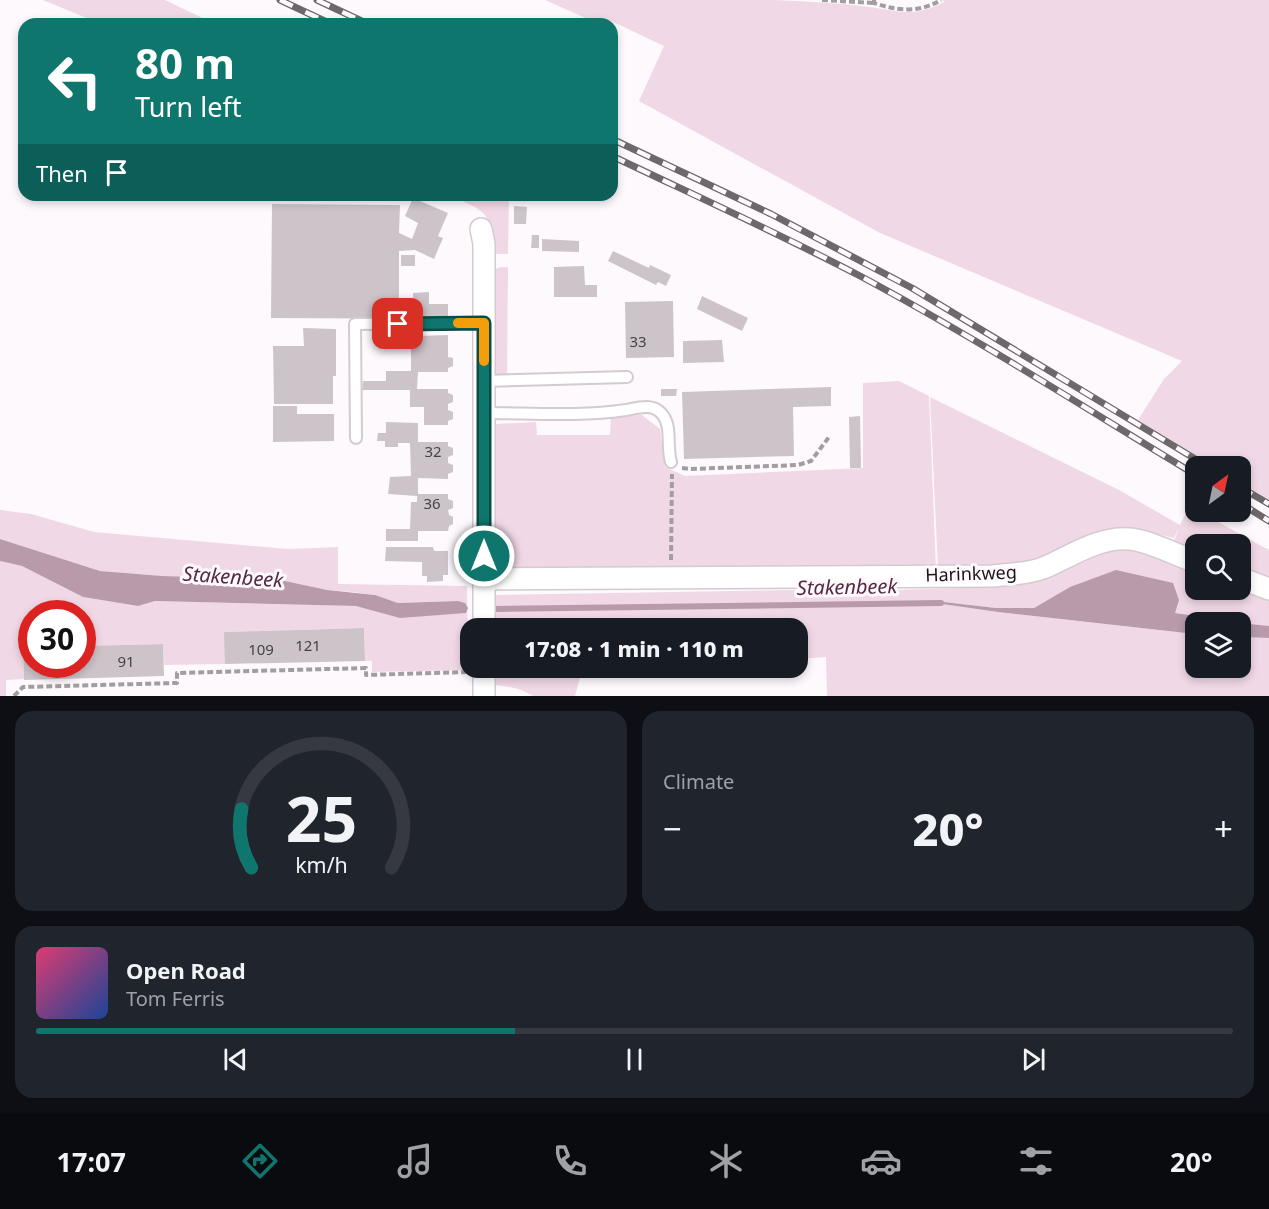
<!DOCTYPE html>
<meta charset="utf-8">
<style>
body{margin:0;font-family:"Noto Sans",sans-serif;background:#20242c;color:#f1f3f6;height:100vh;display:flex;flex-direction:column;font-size:22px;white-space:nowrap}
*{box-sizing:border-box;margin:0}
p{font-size:20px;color:#9ea1a6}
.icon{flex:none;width:33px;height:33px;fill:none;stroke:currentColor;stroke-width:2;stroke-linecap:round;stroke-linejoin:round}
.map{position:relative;height:696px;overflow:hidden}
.details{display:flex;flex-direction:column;gap:15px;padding:15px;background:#0d0f14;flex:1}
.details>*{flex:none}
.banner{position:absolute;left:18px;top:18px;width:600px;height:183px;border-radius:18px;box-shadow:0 3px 9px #0003;background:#0f766e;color:#fff;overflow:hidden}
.needle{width:39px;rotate:33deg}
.controls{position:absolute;left:1185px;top:456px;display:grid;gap:12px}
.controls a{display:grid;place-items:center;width:66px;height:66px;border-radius:12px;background:#171b24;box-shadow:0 3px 9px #0003;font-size:30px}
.speed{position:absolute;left:18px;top:600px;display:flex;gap:12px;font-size:30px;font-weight:700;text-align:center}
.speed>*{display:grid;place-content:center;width:78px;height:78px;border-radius:50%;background:#171b24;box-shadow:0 3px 9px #0003;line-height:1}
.speed .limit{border:9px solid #d22;background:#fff;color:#111}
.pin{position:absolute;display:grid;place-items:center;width:51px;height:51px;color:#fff;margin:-26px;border-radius:12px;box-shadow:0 3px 9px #0006}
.me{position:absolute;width:66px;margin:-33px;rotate:0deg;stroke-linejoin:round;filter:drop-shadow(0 0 4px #0008)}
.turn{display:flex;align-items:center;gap:21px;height:126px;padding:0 18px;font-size:27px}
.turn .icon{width:78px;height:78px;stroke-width:2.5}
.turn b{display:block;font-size:42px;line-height:51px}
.then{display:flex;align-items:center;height:57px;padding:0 18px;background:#0003;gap:12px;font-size:22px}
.big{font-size:45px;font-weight:800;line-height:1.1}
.details .card{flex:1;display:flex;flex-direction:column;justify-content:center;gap:9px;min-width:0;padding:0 21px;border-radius:18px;background:#20242c}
.details .dial{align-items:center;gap:0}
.dial svg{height:156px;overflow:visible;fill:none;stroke:#363941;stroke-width:7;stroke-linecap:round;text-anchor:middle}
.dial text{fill:#f1f3f6;stroke:none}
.song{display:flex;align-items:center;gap:18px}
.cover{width:72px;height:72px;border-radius:9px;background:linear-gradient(135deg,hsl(340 70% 55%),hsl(220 70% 35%))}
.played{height:6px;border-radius:3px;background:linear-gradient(90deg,#0f766e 40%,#363941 40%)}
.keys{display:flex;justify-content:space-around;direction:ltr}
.heat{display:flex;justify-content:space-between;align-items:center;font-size:33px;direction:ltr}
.details .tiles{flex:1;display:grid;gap:15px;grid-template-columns:1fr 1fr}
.card:last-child{grid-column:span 2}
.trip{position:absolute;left:460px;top:618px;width:348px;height:60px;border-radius:18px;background:#171b24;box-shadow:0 3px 9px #0003;font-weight:800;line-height:60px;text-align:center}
.dock{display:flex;height:96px;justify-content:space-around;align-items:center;background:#090b0e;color:#9ea1a6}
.dock .icon{width:42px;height:42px}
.dock .current{color:#0f766e}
.dock b{font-size:27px;color:#f1f3f6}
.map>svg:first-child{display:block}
.green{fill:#f1d8e6}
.water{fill:#b89aab}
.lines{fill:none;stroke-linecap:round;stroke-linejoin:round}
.stream{stroke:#b89aab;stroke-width:6}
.building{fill:#cdc4c9}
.service-casing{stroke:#d4cbd0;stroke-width:14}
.minor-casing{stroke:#d4cbd0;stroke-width:24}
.path{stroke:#a29da0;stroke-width:4;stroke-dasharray:6 3;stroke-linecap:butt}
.service{stroke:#fff;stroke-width:10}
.minor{stroke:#fff;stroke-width:21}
.rail-casing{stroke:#6d696b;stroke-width:7}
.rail{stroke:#fef9fc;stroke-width:4.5;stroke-dasharray:14;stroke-linecap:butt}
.route-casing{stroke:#0a4d48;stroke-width:15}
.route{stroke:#0f766e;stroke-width:10}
.slow{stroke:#f59e0b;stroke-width:10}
.labels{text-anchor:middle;stroke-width:6;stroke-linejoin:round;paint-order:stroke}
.number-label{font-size:15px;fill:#474244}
.street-label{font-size:18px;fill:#1a1718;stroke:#fef9fc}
.water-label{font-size:20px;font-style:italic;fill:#542a45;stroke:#fef9fc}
</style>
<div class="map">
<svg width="1269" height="696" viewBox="0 0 1269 696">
<rect width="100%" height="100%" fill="#fef9fc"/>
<path class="green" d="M43,0H165L215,24H101Z
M545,0C621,0 697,0 773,0C805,1 838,3 869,7C900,11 914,18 944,2L943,0H1269V500L1241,483L1240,466H1214L1138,420L1164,379L1182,361L880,233L639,101L664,46L609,20L606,24H599Z
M450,195H509L508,254H497L492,251C492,210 485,212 450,195Z
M500,267H508L507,377H499L494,372V270Z
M899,381L929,396L936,569L499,573L493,568L492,428L497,424L536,422L537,435H610L611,416L642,415L660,429L665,467L685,476L863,468V383Z
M930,397L1119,490L1180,525L1189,506L1195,509L1196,512H1200L1269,550V582L1241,571L1240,544H1196L1195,553L1173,544L1179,528L1174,538L1131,528L1110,529L1042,557L1002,567L938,569Z
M0,510L31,514L94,532L288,549L338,547V584L467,586L468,670L372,672V661H365L364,628L225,632V664L164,665L163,644L83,646L82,614H32L31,647L23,648L24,679L6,680V696H0V561L22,566L83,597L138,606L155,601L356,606C392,614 429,615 465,613L458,601L398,603L375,595L352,592L100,571L0,539Z
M1114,549H1127L1195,571L1196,590H1240L1241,587L1269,597V626L1219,621L1175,613L1070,587L1034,608H996L936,601L935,603L998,612L1195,634L1196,668H1240L1241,637L1269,638V696H827L826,657L798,659V628H494L495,595L845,589L861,591L993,587L1017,582Z
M494,668H629L582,670L575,696H533C521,688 507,686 494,685Z"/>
<path class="water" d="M0,539L100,571L162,576L280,580L327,590L375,595L398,603L458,601L465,603L468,608L466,613L400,618L356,606L155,601L138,606L83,597L22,566L0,561Z
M1116,570L1173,583L1179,600L1175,613L1238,622H1196L1195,634L998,612L935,603V601L996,608H1034L1070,587Z
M1240,623L1269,626V638L1241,637Z"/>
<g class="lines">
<path class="stream" d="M495,609L941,603"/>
</g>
<path class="building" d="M413,198L448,213L438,236L443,238L434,259L415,250L399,251V305L413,304V293L429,292V304H448V319L271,318L272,204L400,205L399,233L412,239L418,223L405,216Z
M514,206L527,207L526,224H514Z
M532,235H539V248H531Z
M542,239L579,241V252L542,251Z
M613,251L649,268L650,265L671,275L666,286L658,282L656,285L608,261Z
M401,255H415V266H401Z
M584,266L585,285H597V297H554V267Z
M702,296L748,318L742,331L697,309Z
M673,301L674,357L626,358L625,302Z
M303,328L336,329V376H333V404H274L273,346H304Z
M377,328H418V336L448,335V357L453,358V366L448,368V372H418L417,389H448V393L453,395V402L448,404V410L453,412V419L448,421V425H424V407H410V390H362L363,381H386V371H411V342H377Z
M722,340L724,362L683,363V341Z
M831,387V406L793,407L794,456L684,459L682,392Z
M661,389H677L676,396H661Z
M273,406H297V414H334V441L273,442Z
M860,416L861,468H850L849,417Z
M386,422L418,423V442H448V446L453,448V455L448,457V463L453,465V472L448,474V479L418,478V494H448V499L453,501V508L448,510L449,515L453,517V524L449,526L448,531H418V541H386V529H410L411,502H417V496L388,494L390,477L411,476L410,443H398V447H385V441H377L378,433H386Z
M386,547H433L434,551H448V575H443V581L427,582V576H422V562L385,561Z
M364,628L365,661L225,664L224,632Z
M163,644L164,676L24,680L23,647H32V664H82V646Z"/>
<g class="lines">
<defs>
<path id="service" d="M484,381L627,377
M484,413C530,413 580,417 626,410C637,408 652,403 661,413C673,425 666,447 671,462
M356,438L355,324L484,323"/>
<path id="minor" d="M481,229L484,244V628
M1240,578L1269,589
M484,579L993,576C1010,574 1027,574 1043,568C1070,557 1099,536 1130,539C1150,541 1176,555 1196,562
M484,668V696"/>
</defs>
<use href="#service" class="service-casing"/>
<use href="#minor" class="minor-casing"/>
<path class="path" d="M822,0L874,3
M874,0V3C898,11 919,13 941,0
M682,468L691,469L798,465L811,461L829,437
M671,560L672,474
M14,696L23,687L177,683V673L366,668V675L466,672"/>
<use href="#service" class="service"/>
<use href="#minor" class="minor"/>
<defs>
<path id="rail" d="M280,0L331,24
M317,0L368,24
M612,139L771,214L912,288L1207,466
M612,156C696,196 780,234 862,277C976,338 1085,408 1196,475
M1240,487L1269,504
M1240,503L1269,521"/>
</defs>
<use href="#rail" class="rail-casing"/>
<use href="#rail" class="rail"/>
</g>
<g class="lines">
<defs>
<path id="route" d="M398,324L484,323V556"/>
</defs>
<use href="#route" class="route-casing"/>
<use href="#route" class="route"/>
<path class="slow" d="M458,323H484V361"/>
</g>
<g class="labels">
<g class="number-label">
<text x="638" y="347">33</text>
<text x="433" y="457">32</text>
<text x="432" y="509">36</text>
<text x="308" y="651">121</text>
<text x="261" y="655">109</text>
<text x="126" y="667">91</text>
</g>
<g class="street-label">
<text transform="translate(971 574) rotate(-2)" y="6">Harinkweg</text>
</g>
<g class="water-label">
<text transform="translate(233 577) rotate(4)" y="7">Stakenbeek</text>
<text transform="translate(847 587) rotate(-1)" y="7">Stakenbeek</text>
</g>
</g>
</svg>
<div class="controls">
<a><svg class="needle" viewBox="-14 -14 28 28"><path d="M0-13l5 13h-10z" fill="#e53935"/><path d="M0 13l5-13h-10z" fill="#9ea1a6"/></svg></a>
<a><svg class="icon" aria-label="search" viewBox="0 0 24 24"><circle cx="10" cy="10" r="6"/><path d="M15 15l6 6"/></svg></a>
<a><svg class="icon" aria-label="layers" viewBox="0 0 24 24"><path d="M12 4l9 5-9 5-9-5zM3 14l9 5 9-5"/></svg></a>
</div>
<div class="speed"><div class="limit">30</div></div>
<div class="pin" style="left:398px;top:324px;background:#d93025"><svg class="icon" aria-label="arrive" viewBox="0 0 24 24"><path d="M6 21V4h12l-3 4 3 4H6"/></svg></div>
<svg class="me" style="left:484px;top:556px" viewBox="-20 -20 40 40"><circle r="17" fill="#0f766e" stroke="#fff" stroke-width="3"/><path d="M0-11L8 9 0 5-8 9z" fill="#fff"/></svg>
<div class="trip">17:08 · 1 min · 110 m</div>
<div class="banner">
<div class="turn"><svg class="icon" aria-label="left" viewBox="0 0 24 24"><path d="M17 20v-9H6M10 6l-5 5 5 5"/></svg><div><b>80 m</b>Turn left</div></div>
<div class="then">Then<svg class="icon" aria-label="arrive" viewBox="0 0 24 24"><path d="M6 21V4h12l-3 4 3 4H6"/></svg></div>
</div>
</div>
<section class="details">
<div class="tiles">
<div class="card dial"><svg viewBox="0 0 100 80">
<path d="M14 69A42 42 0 1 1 86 69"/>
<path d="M14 69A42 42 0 0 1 9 39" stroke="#0f766e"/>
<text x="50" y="56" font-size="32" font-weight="700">25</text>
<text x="50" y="72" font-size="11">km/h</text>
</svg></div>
<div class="card"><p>Climate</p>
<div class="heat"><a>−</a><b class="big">20°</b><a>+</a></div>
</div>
<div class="card">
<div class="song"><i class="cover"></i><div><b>Open Road</b><p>Tom Ferris</p></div></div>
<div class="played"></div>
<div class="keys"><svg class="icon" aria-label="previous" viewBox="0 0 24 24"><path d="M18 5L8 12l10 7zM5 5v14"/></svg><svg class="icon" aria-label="pause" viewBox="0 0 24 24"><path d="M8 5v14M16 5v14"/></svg><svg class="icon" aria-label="next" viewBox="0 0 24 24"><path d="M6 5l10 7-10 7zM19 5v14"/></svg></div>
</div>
</div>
</section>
<nav class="dock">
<b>17:07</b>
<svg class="icon current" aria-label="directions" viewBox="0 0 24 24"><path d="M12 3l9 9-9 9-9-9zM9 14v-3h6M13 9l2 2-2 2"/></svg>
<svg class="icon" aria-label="music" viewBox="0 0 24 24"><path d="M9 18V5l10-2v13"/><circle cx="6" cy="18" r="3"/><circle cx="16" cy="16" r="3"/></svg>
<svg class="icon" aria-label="phone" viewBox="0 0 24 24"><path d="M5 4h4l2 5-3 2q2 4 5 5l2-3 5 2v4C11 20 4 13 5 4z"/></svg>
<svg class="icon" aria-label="climate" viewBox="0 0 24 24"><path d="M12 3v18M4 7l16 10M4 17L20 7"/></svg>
<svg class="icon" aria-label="car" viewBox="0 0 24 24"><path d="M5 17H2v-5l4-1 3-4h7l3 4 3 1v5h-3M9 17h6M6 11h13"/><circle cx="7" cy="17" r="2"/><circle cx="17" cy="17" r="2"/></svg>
<svg class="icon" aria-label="filters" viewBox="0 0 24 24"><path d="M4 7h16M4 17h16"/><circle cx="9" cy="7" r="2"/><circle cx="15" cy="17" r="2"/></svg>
<b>20°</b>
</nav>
